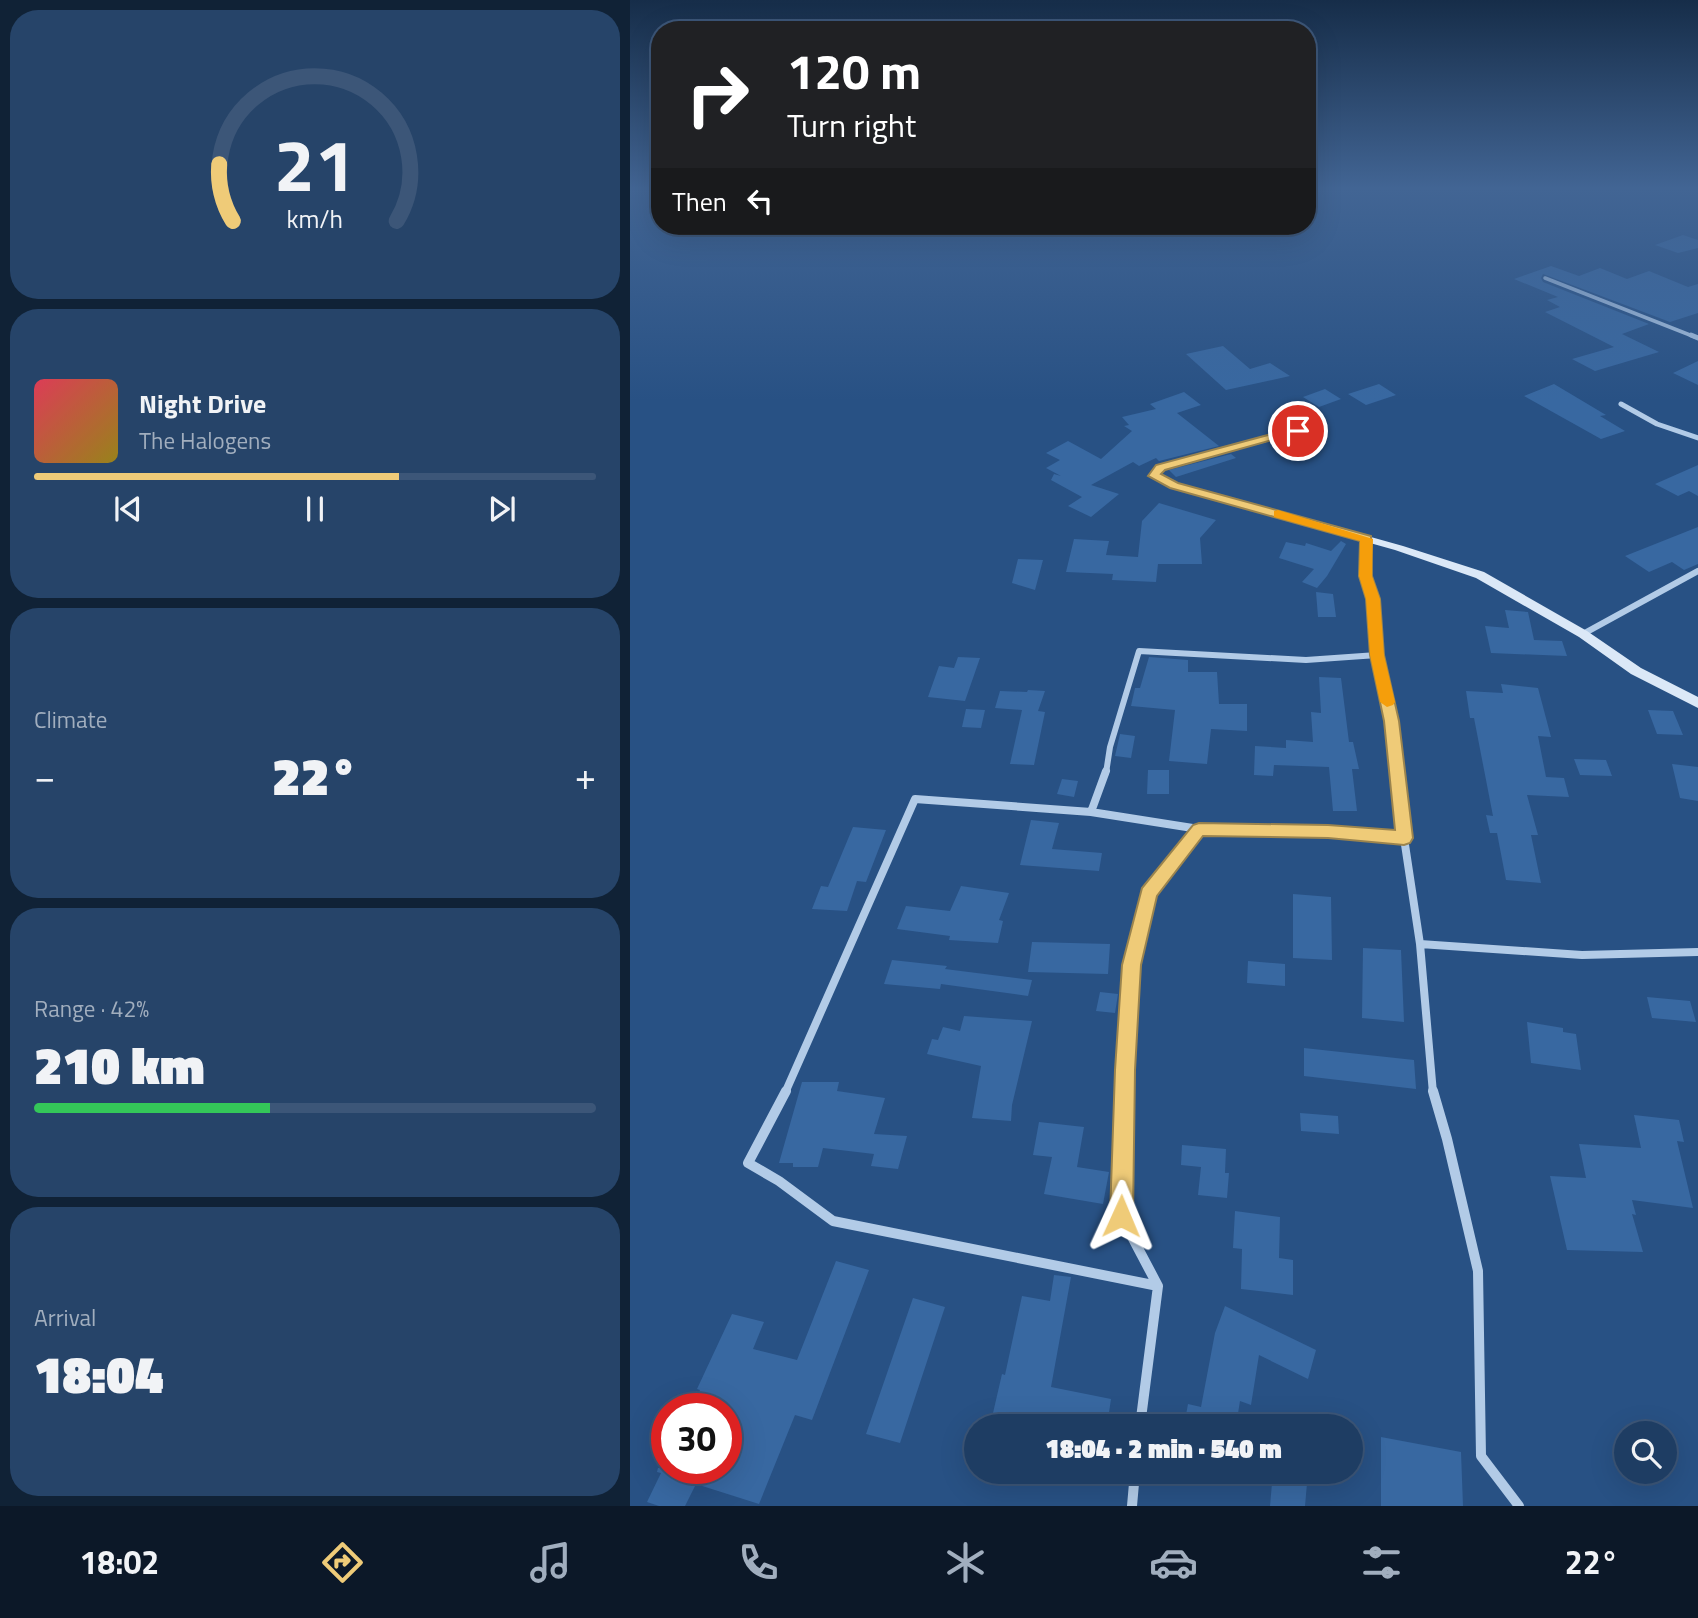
<!DOCTYPE html>
<meta charset="utf-8">
<style>
body{margin:0;font-family:"Titillium Web",sans-serif;background:#264469;color:#f1f3f6;height:100vh;display:flex;flex-direction:column;font-size:26px;white-space:nowrap}
*{box-sizing:border-box;margin:0}
p{font-size:23px;color:#a1aebe}
.icon{flex:none;width:38px;height:38px;fill:none;stroke:currentColor;stroke-width:2;stroke-linecap:round;stroke-linejoin:round}
.map{position:relative;flex:1;overflow:hidden}
.details{display:flex;flex-direction:column;gap:10px;padding:10px;background:#102236;width:630px}
.details>*{flex:none}
.guide{position:absolute;left:21px;top:21px;width:665px;height:214px;border-radius:28px;box-shadow:0 7px 28px #0002,0 0 0 2px #3c5678;background:#202124;color:#fff;overflow:hidden}
.buttons{position:absolute;left:984px;top:1421px;display:grid;gap:14px}
.buttons a{display:grid;place-items:center;width:63px;height:63px;border-radius:50%;background:#1e3d63;box-shadow:0 7px 28px #0002,0 0 0 2px #3c5678;font-size:35px}
.speed{position:absolute;left:21px;top:1393px;display:flex;gap:14px;font-size:35px;font-weight:700;text-align:center}
.speed>*{display:grid;place-content:center;width:91px;height:91px;border-radius:50%;background:#1e3d63;box-shadow:0 7px 28px #0002,0 0 0 2px #3c5678;line-height:1}
.speed .limit{border:10px solid #d22;background:#fff;color:#111}
.pin{position:absolute;display:grid;place-items:center;width:60px;height:60px;color:#fff;margin:-30px;border:4px solid #fff;border-radius:50%;box-shadow:0 2px 7px #0007}
.me{position:absolute;width:77px;margin:-38px;rotate:1deg;stroke-linejoin:round;filter:drop-shadow(0 0 5px #0008)}
.turn{display:flex;align-items:center;gap:24px;height:147px;padding:0 21px;font-size:32px}
.turn .icon{width:91px;height:91px;stroke-width:2.5}
.turn b{display:block;font-size:49px;line-height:60px}
.then{display:flex;align-items:center;height:66px;padding:0 21px;background:#0003;gap:14px;font-size:26px}
.big{font-size:52px;font-weight:800;line-height:1.1}
.details .tile{flex:1;display:flex;flex-direction:column;justify-content:center;gap:10px;min-width:0;padding:0 24px;border-radius:28px;background:#264469}
.details .dial{align-items:center;gap:0}
.dial svg{height:182px;overflow:visible;fill:none;stroke:#3c5678;stroke-width:7;stroke-linecap:round;text-anchor:middle}
.dial text{fill:#f1f3f6;stroke:none}
.song{display:flex;align-items:center;gap:21px}
.cover{width:84px;height:84px;border-radius:10px;background:linear-gradient(135deg,hsl(350 70% 55%),hsl(50 70% 35%))}
.played{height:7px;border-radius:4px;background:linear-gradient(90deg,#efcb78 65%,#3c5678 65%)}
.keys{display:flex;justify-content:space-around;direction:ltr}
.heat{display:flex;justify-content:space-between;align-items:center;font-size:38px;direction:ltr}
.charge{height:10px;border-radius:5px;background:linear-gradient(90deg,#34c759 42%,#3c5678 0)}
.trip{position:absolute;left:334px;top:1414px;width:399px;height:70px;border-radius:35px;background:#1e3d63;box-shadow:0 7px 28px #0002,0 0 0 2px #3c5678;font-weight:800;line-height:70px;text-align:center}
.tabs{display:flex;height:112px;justify-content:space-around;align-items:center;background:#0c1828;color:#a1aebe}
.tabs .icon{width:49px;height:49px}
.tabs .active{color:#efcb78}
.tabs b{font-size:32px;color:#f1f3f6}
main{display:flex;flex:1;min-height:0}
.map>svg:first-child{display:block}
.building{fill:#3868a1}
.lines{fill:none;stroke-linecap:round;stroke-linejoin:round}
.street-far4{stroke:#b2cbe7;stroke-width:3.5}
.street-far3{stroke:#b2cbe7;stroke-width:5}
.street-far2{stroke:#b2cbe7;stroke-width:6}
.street-far1{stroke:#b2cbe7;stroke-width:8}
.street{stroke:#b2cbe7;stroke-width:10}
.secondary{fill:#dbe8f7;fill-rule:evenodd}
.route{fill:#efcb78;stroke:#9b844e;stroke-width:2}
.slow{fill:#f59e0b}
</style>
<main>
<section class="details">
<div class="tile dial"><svg viewBox="0 0 100 80">
<path d="M14 69A42 42 0 1 1 86 69"/>
<path d="M14 69A42 42 0 0 1 8 44" stroke="#efcb78"/>
<text x="50" y="56" font-size="32" font-weight="700">21</text>
<text x="50" y="72" font-size="11">km/h</text>
</svg></div>
<div class="tile">
<div class="song"><i class="cover"></i><div><b>Night Drive</b><p>The Halogens</p></div></div>
<div class="played"></div>
<div class="keys"><svg class="icon" aria-label="previous" viewBox="0 0 24 24"><path d="M18 5L8 12l10 7zM5 5v14"/></svg><svg class="icon" aria-label="pause" viewBox="0 0 24 24"><path d="M8 5v14M16 5v14"/></svg><svg class="icon" aria-label="next" viewBox="0 0 24 24"><path d="M6 5l10 7-10 7zM19 5v14"/></svg></div>
</div>
<div class="tile"><p>Climate</p>
<div class="heat"><a>−</a><b class="big">22°</b><a>+</a></div>
</div>
<div class="tile"><p>Range · 42%</p><b class="big">210 km</b><div class="charge"></div></div>
<div class="tile"><p>Arrival</p><b class="big">18:04</b></div>
</section>
<div class="map">
<svg width="1068" height="1506" viewBox="0 0 1068 1506">
<rect width="100%" height="100%" fill="#285184"/>
<path class="building" d="M1053,235L1068,240V248L1048,253L1025,245Z
M921,266L949,276L970,268L997,279L1019,271L1058,287L1068,284V313L1040,322L913,274L911,278L913,282L1019,324L992,334L1029,352L965,371L942,359L984,347L915,312L930,307L917,300L928,297L884,279Z
M593,346L620,369L640,363L660,376L596,390L556,354Z
M1068,361V385L1043,373Z
M749,384L766,395L736,405L718,394Z
M924,384L976,415L970,416L995,431L971,439L894,396Z
M695,389L711,399L689,407L673,397Z
M554,392L571,405L547,413L589,446L529,461L526,458L509,466L503,462L461,485L489,494L461,517L438,506L452,497L421,480L424,474L431,476L416,468L430,460L416,453L438,441L471,459L502,431L494,426L499,425L492,417L526,409L520,404Z
M601,454L606,458L546,477L539,470Z
M1068,465V496L1059,491L1048,496L1025,484Z
M529,503L586,520L570,538L572,564H528L526,582L482,580L483,574L436,572L444,539L479,541L476,555L508,557L512,521Z
M1068,527V564L1054,570L1042,562L1019,572L995,556Z
M711,541L716,544L697,576L687,588L672,582L684,569L649,558L656,542L675,546L676,543L701,551Z
M388,559L413,560L405,590L382,583Z
M686,592L703,594L706,617H688Z
M875,610L898,612L904,640L932,641L937,656L861,653L855,626L879,628Z
M328,657L350,658L335,701L298,697L309,666L324,668Z
M519,657L558,660V672H587L589,704H617V731L581,729L577,764L539,761L545,710L501,706L505,688H510Z
M689,677L711,678L719,742H723L729,769H722L727,811H703L699,767L644,765L643,776L624,775L625,746L656,748V740L683,742L681,712L691,713Z
M871,684L908,688L921,737L908,736L916,777L934,778L939,797L897,795L908,835H901L911,883L876,880L867,833H860L856,815L863,816L844,718H840L836,691L873,693Z
M398,690L415,691L408,711L415,712L404,765L380,764L392,710L365,708L370,691L397,692Z
M336,709L355,710L351,728L332,727Z
M1018,710L1043,711L1053,735L1027,734Z
M490,734L505,736L501,758L485,756Z
M944,759L976,760L982,776L950,775Z
M1042,764L1068,767V801L1050,798Z
M518,770H539V794H517Z
M432,779L448,781L444,797L427,794Z
M401,820L429,823L422,849L472,853L469,871L390,865Z
M223,827L256,830L236,882L227,881L217,911L182,909L191,886L198,887Z
M331,886L379,893L369,920L373,921L368,943L319,940L320,936L267,929L276,906L320,911Z
M663,894L701,897L702,960L663,958Z
M402,942L480,944L478,974L398,972Z
M733,948L771,950L774,1022L732,1018Z
M262,960L317,966L315,969L402,980L398,996L311,984L310,989L254,984Z
M618,961L655,964V986L617,983Z
M470,992L488,994L485,1013L466,1011Z
M1017,997L1060,1001L1066,1022L1022,1018Z
M334,1016L402,1021L382,1105L381,1121L342,1118L351,1066L297,1054L302,1039L308,1040L313,1027L330,1031Z
M897,1022L933,1028V1032L946,1034L951,1070L901,1063Z
M674,1048L784,1060L786,1089L674,1076Z
M172,1082H209L207,1091L255,1098L244,1134L277,1136L268,1169L241,1166L244,1154L193,1148L188,1167H163V1163H149Z
M670,1113L708,1116L709,1134L671,1131Z
M1004,1115L1049,1120L1054,1142L1047,1141L1063,1208L1002,1200L1006,1215L1002,1214L1013,1252L937,1250L920,1176L956,1178L949,1144L1011,1148Z
M409,1122L454,1127L447,1167L479,1172L473,1204L414,1194L422,1157L403,1155Z
M552,1145L596,1149L595,1173H599L597,1198L568,1195L571,1167L551,1165Z
M605,1211L650,1217L649,1258L663,1260V1295L611,1289L612,1249L603,1248Z
M206,1261L239,1270L182,1420L165,1415L129,1504L66,1484L55,1506H29L17,1502L31,1473L27,1472L28,1468H96V1409H61L70,1390L67,1389L102,1314L134,1322L123,1349L167,1360Z
M424,1275L441,1277L421,1387L481,1399L477,1426H360L372,1374L375,1375L392,1296L420,1301Z
M283,1298L315,1307L270,1443L236,1434Z
M595,1306L686,1350L678,1379L629,1355L621,1405L610,1401L606,1426H554L558,1404L571,1407L585,1333Z
M751,1437L831,1452L833,1506H751Z
M643,1472H678L675,1506H640Z"/>
<g class="lines">
<path class="street-far4" d="M915,278L1065,337"/>
<path class="street-far3" d="M1061,335L1068,338
M991,404L1027,424L1068,438"/>
<path class="street-far2" d="M737,539L736,576L743,599L747,655
M953,634L1068,571
M476,773L480,747L509,651L676,660L747,655L762,721L767,773"/>
<path class="street-far1" d="M476,771L461,812L569,829L519,893L502,965L494,1093
M767,771L774,838
M569,829L698,832L774,838L790,944L952,955L1068,952
M790,944L803,1093
M155,1093L285,799L461,812"/>
<path class="street" d="M156,1091L118,1163L149,1181L203,1221L528,1286
M494,1091L491,1216L528,1286L510,1426
M803,1091L817,1139L848,1271L851,1456L889,1506
M502,1506L505,1472"/>
<path class="secondary" d="M668,428L673,431L671,433L534,469L530,475L548,483L773,546L854,572L957,631L1011,668L1068,697V708L1001,674L949,637L846,578L765,550L540,487L519,476L526,465Z"/>
</g>
<linearGradient id="sky" x2="0" y2="1"><stop stop-color="#162d49"/><stop offset="0.47" stop-color="#426594"/><stop offset="1" stop-color="#426594" stop-opacity="0"/></linearGradient>
<rect width="1068" height="401" fill="url(#sky)"/>
<path class="route" d="M664,428L674,431L535,470L531,474L548,483L741,536L742,576L750,599L754,655L769,721L783,838L780,843L774,845L698,838L573,836L527,896L511,965L505,1070L503,1216L499,1224L491,1227L483,1224L480,1216L485,1070L492,965L512,888L563,825L569,823L698,825L765,830L754,721L740,655L736,599L729,576L730,541L540,488L518,476L526,465Z"/>
<path class="slow" d="M648,510L743,539L742,576L750,599L754,655L765,702L763,705L757,707L750,702L740,655L736,599L729,576L730,541L644,517V511Z"/>
</svg>
<div class="buttons">
<a><svg class="icon" aria-label="search" viewBox="0 0 24 24"><circle cx="10" cy="10" r="6"/><path d="M15 15l6 6"/></svg></a>
</div>
<div class="speed"><div class="limit">30</div></div>
<div class="pin" style="left:668px;top:431px;background:#d93025"><svg class="icon" aria-label="arrive" viewBox="0 0 24 24"><path d="M6 21V4h12l-3 4 3 4H6"/></svg></div>
<svg class="me" style="left:491px;top:1216px" viewBox="-20 -20 40 40"><path d="M0-17L14 15 0 8-14 15z" fill="#efcb78" stroke="#fff" stroke-width="4"/></svg>
<div class="trip">18:04 · 2 min · 540 m</div>
<div class="guide">
<div class="turn"><svg class="icon" aria-label="right" viewBox="0 0 24 24"><path d="M7 20v-9h11M14 6l5 5-5 5"/></svg><div><b>120 m</b>Turn right</div></div>
<div class="then">Then<svg class="icon" aria-label="left" viewBox="0 0 24 24"><path d="M17 20v-9H6M10 6l-5 5 5 5"/></svg></div>
</div>
</div>
</main>
<nav class="tabs">
<b>18:02</b>
<svg class="icon active" aria-label="directions" viewBox="0 0 24 24"><path d="M12 3l9 9-9 9-9-9zM9 14v-3h6M13 9l2 2-2 2"/></svg>
<svg class="icon" aria-label="music" viewBox="0 0 24 24"><path d="M9 18V5l10-2v13"/><circle cx="6" cy="18" r="3"/><circle cx="16" cy="16" r="3"/></svg>
<svg class="icon" aria-label="phone" viewBox="0 0 24 24"><path d="M5 4h4l2 5-3 2q2 4 5 5l2-3 5 2v4C11 20 4 13 5 4z"/></svg>
<svg class="icon" aria-label="climate" viewBox="0 0 24 24"><path d="M12 3v18M4 7l16 10M4 17L20 7"/></svg>
<svg class="icon" aria-label="car" viewBox="0 0 24 24"><path d="M5 17H2v-5l4-1 3-4h7l3 4 3 1v5h-3M9 17h6M6 11h13"/><circle cx="7" cy="17" r="2"/><circle cx="17" cy="17" r="2"/></svg>
<svg class="icon" aria-label="filters" viewBox="0 0 24 24"><path d="M4 7h16M4 17h16"/><circle cx="9" cy="7" r="2"/><circle cx="15" cy="17" r="2"/></svg>
<b>22°</b>
</nav>
